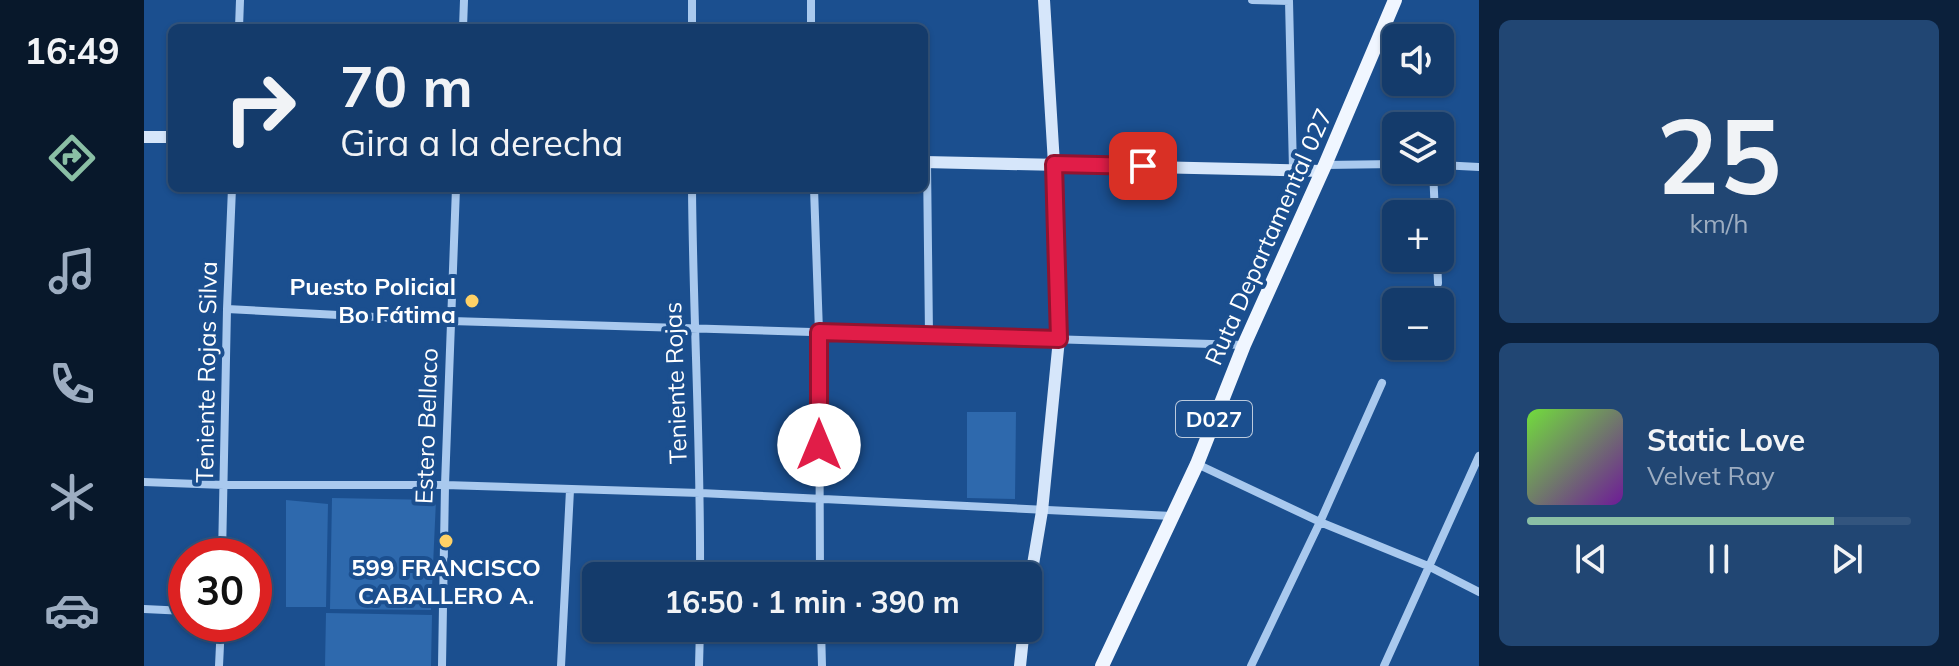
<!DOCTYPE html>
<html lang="es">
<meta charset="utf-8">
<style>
body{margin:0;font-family:Mulish,sans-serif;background:#214673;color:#f1f3f6;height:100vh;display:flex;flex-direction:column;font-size:30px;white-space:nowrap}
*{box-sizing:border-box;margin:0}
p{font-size:26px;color:#9dadc1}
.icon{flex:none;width:44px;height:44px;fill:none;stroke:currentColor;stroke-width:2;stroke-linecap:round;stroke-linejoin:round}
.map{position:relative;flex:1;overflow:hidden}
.drawer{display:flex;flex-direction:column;gap:20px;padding:20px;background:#0b203b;width:480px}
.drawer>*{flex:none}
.hud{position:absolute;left:24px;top:24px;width:760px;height:168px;border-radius:12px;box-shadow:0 2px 6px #0004,0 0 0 2px #33557e;background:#143b6b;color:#f1f3f6;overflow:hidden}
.buttons{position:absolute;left:1238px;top:24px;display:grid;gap:16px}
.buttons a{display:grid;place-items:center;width:72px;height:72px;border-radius:12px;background:#143b6b;box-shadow:0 2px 6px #0004,0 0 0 2px #33557e;font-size:40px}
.speed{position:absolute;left:24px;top:538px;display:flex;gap:16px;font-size:40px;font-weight:700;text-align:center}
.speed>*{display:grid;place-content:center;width:104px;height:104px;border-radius:50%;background:#143b6b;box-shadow:0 2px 6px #0004,0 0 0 2px #33557e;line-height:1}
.speed .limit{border:12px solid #d22;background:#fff;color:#111}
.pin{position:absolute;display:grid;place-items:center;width:68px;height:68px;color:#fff;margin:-34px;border-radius:16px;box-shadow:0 4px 12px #0006}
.me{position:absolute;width:88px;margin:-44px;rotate:0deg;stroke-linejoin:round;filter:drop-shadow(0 0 6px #0008)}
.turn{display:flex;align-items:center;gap:28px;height:168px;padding:0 40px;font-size:36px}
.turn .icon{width:104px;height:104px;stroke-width:2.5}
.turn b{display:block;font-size:56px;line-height:68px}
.drawer .widget{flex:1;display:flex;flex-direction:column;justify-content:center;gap:12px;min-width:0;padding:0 28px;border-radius:12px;background:#214673}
.drawer .dial{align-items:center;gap:0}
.dial b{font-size:104px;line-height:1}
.song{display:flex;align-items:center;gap:24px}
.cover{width:96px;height:96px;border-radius:12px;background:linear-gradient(135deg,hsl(100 70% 55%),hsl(280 70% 35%))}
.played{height:8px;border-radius:4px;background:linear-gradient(90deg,#8abfa5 80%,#33557e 80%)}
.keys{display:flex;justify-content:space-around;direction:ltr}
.trip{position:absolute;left:438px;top:562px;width:460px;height:80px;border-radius:12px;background:#143b6b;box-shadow:0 2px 6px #0004,0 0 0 2px #33557e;font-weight:700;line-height:80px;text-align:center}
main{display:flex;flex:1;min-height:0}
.tabs{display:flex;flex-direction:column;width:144px;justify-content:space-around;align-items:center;background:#08182b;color:#9dadc1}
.tabs .icon{width:56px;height:56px}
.tabs .selected{color:#8abfa5}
.tabs b{font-size:36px;color:#f1f3f6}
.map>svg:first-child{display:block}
.green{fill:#2e69ad}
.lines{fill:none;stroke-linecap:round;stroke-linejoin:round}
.street{stroke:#a9c9ee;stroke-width:8}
.secondary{stroke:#d6e6fa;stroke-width:12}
.primary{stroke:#f0f6ff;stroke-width:14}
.route-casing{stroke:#92132f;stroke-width:20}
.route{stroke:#e11d48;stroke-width:14}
.poi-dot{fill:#ffd166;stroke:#1b4f8f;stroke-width:3}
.labels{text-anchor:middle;stroke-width:8;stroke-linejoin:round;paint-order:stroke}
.shield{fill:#1b4f8f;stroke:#bbcadd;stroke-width:2}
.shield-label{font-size:22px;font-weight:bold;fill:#fff}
.street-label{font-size:24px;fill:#fff;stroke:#1b4f8f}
.poi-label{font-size:24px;font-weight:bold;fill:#fff;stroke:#1b4f8f;text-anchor:end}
</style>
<main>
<nav class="tabs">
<b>16:49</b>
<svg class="icon selected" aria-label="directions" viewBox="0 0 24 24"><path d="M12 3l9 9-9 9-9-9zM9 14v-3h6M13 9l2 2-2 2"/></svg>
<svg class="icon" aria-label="music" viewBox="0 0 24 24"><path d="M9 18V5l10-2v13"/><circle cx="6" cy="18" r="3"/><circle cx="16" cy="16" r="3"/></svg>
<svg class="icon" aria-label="phone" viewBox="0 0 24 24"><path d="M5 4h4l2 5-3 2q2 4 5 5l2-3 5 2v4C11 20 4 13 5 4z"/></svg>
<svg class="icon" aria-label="climate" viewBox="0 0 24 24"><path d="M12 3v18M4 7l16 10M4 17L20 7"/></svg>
<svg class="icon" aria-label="car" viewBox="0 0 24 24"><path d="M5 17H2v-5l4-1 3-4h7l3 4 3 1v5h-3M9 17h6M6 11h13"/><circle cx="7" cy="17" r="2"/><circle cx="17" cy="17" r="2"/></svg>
</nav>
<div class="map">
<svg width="1335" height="666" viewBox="0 0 1335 666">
<rect width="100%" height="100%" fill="#1b4f8f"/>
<path class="green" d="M823,412H872L871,499L823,498Z
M188,498L292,500L287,610L186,609Z
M142,500L184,504L182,607H142Z
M182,613L288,615L287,666H181Z"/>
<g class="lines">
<path class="street" d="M548,0V28
M667,0V28
M1108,0L1145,1L1149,170
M95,28L96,0
M319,28L320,0
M783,162L785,335
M1181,165L1252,164
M1296,165L1335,167
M1289,170L1291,214
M548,188C549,317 557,447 556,576
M670,188L675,332L676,576
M1293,258L1294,283
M83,309L307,321L1100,345
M1053,464L1176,522L1284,566L1335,592
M0,482L80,485H301L556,493L1028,516
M78,556L83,309L88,188
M0,609L42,611
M677,628L678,666
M75,666L77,624
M298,666L301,485L312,188
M417,666L426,490
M555,666L556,628
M1107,666L1176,522L1238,383
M1240,666L1335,456"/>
<path class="secondary" d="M0,137H28
M780,162L1178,171
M884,594L898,511L915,339L910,164L900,0
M876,666L880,628"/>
<path class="primary" d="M958,666L1053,464L1100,345L1181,165L1251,0"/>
</g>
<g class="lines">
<defs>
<path id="route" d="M675,445V332L915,339L910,164L999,166"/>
</defs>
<use href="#route" class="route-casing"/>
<use href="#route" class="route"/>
</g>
<g class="poi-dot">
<circle cx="328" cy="301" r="8"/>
<circle cx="302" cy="541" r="8"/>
</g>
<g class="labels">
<rect class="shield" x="1032" y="401" width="76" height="36" rx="6"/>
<g class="shield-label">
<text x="1070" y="427">D027</text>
</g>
<g class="street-label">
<text transform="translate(1125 237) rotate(-66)" y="8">Ruta Departamental 027</text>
<text transform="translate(63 372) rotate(-89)" y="8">Teniente Rojas Silva</text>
<text transform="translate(532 383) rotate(-92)" y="8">Teniente Rojas</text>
<text transform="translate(283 426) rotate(-88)" y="8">Estero Bellaco</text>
</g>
<g class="poi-label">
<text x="312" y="295">Puesto Policial<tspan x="312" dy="28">Bo Fátima</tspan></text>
<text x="302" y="576" text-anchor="middle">599 FRANCISCO<tspan x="302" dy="28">CABALLERO A.</tspan></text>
</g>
</g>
</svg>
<div class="buttons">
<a><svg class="icon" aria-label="sound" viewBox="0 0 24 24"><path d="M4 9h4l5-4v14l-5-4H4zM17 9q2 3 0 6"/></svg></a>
<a><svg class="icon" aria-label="layers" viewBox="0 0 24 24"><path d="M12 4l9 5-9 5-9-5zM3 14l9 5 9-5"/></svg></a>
<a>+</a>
<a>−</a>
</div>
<div class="speed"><div class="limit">30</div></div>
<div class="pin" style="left:999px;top:166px;background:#d93025"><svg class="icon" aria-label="arrive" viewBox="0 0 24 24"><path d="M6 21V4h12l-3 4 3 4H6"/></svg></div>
<svg class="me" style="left:675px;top:445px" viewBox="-20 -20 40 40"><circle r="19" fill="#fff"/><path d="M0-13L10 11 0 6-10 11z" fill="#e11d48"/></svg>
<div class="trip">16:50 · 1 min · 390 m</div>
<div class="hud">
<div class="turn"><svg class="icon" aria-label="right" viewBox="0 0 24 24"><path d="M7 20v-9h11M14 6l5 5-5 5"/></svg><div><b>70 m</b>Gira a la derecha</div></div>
</div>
</div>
<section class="drawer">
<div class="widget dial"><b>25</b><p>km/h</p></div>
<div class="widget">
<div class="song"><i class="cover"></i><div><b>Static Love</b><p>Velvet Ray</p></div></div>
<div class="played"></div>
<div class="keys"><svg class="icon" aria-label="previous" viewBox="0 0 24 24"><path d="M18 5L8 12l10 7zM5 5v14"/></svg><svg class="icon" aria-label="pause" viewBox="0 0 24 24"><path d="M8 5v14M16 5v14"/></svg><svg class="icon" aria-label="next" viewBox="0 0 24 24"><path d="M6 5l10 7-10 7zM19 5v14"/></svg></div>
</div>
</section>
</main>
